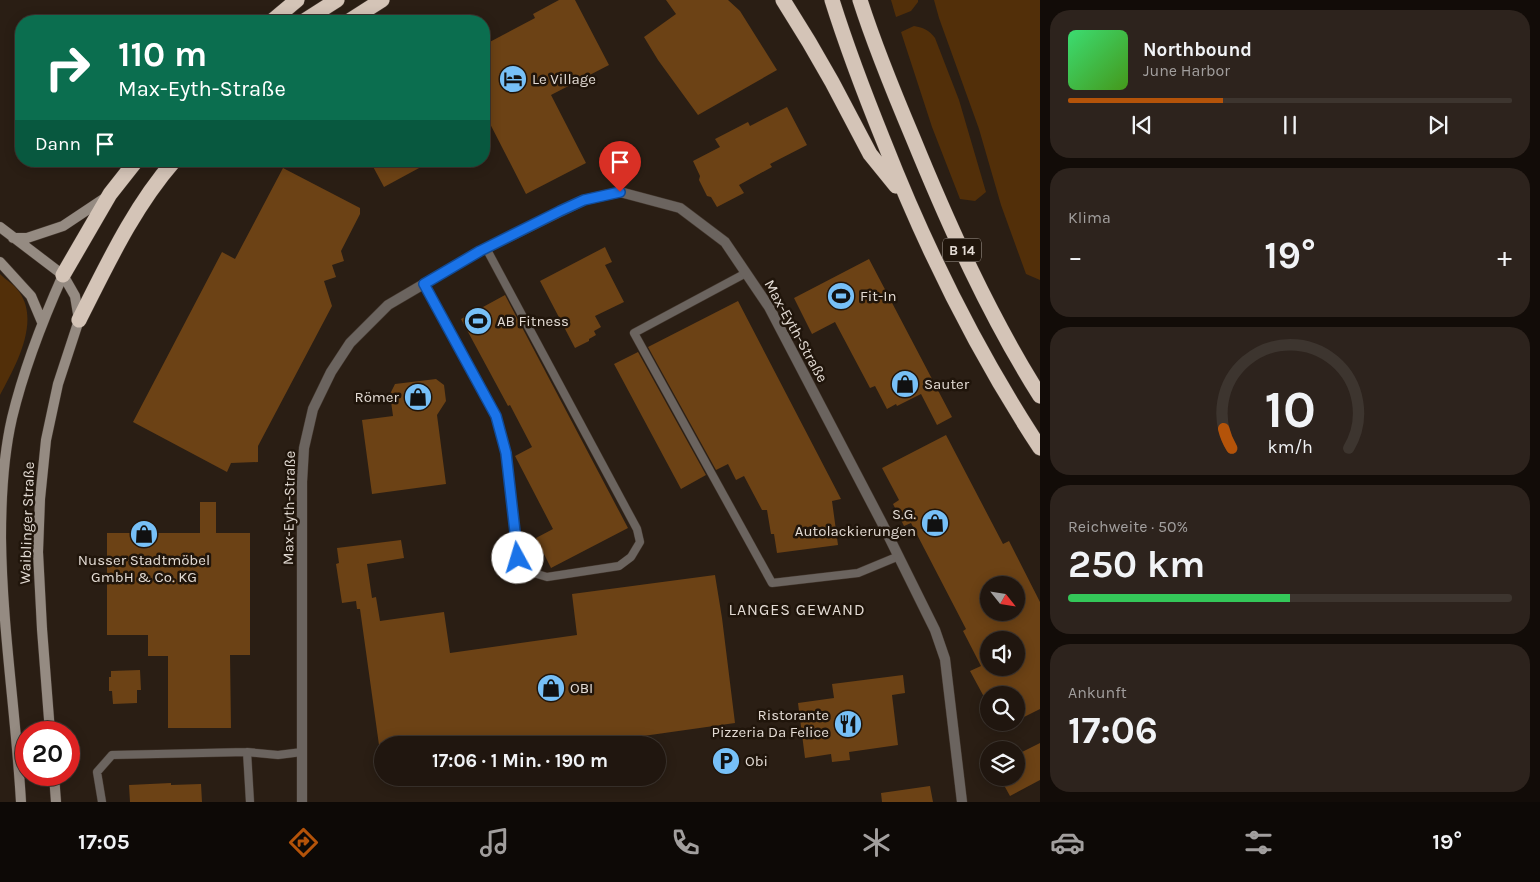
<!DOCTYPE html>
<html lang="de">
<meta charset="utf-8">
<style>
body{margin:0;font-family:Karla,sans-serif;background:#2d231d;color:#f1f3f6;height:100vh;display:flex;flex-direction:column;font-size:19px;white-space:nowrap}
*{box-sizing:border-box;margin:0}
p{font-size:16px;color:#a29f9e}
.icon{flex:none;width:28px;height:28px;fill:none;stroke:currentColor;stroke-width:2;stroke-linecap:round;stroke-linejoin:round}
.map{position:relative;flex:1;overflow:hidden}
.sheet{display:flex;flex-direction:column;gap:10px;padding:10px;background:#120c08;width:500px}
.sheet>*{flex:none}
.top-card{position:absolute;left:15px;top:15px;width:475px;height:152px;border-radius:20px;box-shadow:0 2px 12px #0003,0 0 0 1px #3d352f;background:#0b6e4f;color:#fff;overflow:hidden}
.needle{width:32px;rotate:120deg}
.controls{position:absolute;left:980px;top:576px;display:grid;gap:10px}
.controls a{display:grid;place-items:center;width:45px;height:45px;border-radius:50%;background:#20160f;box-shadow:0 2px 12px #0003,0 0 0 1px #3d352f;font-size:25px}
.speed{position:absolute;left:15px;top:721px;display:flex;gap:10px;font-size:25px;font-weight:700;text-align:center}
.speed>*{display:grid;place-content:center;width:65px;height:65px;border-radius:50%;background:#20160f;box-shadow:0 2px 12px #0003,0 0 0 1px #3d352f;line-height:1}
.speed .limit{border:8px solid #d22;background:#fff;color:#111}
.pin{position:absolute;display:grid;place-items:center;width:42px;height:42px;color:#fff;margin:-51px -21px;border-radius:50% 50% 50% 0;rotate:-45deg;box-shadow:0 0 5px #0007}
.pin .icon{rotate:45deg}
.me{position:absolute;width:55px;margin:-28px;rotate:354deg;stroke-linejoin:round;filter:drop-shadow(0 0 4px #0008)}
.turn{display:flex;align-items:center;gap:18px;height:105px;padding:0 20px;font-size:22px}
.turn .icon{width:65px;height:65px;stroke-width:2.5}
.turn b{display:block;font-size:35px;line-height:42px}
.then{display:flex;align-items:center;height:48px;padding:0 20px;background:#0003;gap:10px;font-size:19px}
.big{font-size:38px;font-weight:700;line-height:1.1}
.sheet .widget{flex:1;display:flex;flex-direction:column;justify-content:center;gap:8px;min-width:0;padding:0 18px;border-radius:20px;background:#2d231d}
.sheet .dial{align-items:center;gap:0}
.dial svg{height:130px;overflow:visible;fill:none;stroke:#3d352f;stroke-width:7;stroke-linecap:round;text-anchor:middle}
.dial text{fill:#f1f3f6;stroke:none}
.song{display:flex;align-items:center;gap:15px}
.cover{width:60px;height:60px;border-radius:8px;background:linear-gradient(135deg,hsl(140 70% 55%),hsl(100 70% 35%))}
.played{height:5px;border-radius:2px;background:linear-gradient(90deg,#b45309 35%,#3d352f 35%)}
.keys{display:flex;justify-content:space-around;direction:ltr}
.heat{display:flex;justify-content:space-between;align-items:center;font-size:28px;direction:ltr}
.charge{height:8px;border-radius:4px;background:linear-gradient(90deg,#34c759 50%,#3d352f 0)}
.trip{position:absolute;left:374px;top:736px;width:292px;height:50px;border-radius:25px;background:#20160f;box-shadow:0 2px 12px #0003,0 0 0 1px #3d352f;font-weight:700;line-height:50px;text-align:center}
.tabs{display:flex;height:80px;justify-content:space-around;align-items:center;background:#0d0906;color:#a29f9e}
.tabs .icon{width:35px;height:35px}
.tabs .on{color:#b45309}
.tabs b{font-size:22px;color:#f1f3f6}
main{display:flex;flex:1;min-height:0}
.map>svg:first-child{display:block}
.green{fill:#522f09}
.building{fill:#6c4215;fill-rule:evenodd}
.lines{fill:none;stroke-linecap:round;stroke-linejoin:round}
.lane-casing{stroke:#44382f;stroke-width:9}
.street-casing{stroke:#44382f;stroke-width:11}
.secondary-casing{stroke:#44382f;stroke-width:11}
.highway-casing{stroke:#44382f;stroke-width:16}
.lane{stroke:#6b645f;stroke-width:8}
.street{stroke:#6b645f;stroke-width:10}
.secondary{stroke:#958b82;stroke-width:10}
.highway{stroke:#d4c4b7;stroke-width:15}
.route-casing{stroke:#114b97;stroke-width:12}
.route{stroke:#1a73e8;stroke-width:9}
.labels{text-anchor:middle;stroke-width:5;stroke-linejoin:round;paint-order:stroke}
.shield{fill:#20150b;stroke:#a8a098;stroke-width:1}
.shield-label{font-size:14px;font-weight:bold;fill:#e3dbd4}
.poi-label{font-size:15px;fill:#e3dbd4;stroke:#20150b;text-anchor:start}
.street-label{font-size:15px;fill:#e3dbd4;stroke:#20150b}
.neighbourhood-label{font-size:16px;letter-spacing:1px;fill:#e3dbd4;stroke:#20150b}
</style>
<main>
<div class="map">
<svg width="1040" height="802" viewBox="0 0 1040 802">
<rect width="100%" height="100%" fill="#2a1e14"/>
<path class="green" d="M891,0H918V2L911,11L896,17Z
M934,0H1040V280L1026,274L1001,205L979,129L939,18Z
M914,26C924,28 929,30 935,38L959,100L986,192L975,201L960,199L932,127L901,32Z
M0,274C6,280 15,285 20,293C40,323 15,367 0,395Z"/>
<path class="building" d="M559,0H575L609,65L551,95L586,163L526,194L484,112V45L535,18L533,14Z
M666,0H728L740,11L777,70L698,115L658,60L644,37L676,14Z
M787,107L807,145L770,164L772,167L739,185L744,193L717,207L711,197L707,196L699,180L700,176L693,161L720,147L715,139L748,122L750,126Z
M370,161H432L384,187Z
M283,168L360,208V214L341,251L344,261L332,265L336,277L324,281L332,306L258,446V462L231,463L227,472L133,422L222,252L235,259Z
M605,247L612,262L605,265L624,302L595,316L601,327L594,331L596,335L589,339V341L575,348L540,281Z
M869,259L952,417L937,425L921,394L897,406L896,404L887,409L875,386L870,388L835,322L812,334L794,298Z
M505,295L628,528L551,568L536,538L553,529L515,456L532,447L510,405L508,406L461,319Z
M738,301L841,499L832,501L838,545L777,553L774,534H771L767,510H762L744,476L736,480L728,464L716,470L648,347Z
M638,352L706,475L681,489L614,364Z
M436,379L444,385L446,401L437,415L446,484L372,494L362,420L393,416L390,394L395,384Z
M946,435L1003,544L1009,541L1040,602V709L1016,721V695H983L970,671L981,666L963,631L966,629L911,523L904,526L893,504L899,500L882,468ZM989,585H1016V612H989ZM989,640H1016V668H989Z
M200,502H216V533H250V655H230L231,728H168V656H148V635H107V533H200Z
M401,540L404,558L367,564L372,598L376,597L380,621L444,612L450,653L577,635L572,594L715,575L722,618L735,723L629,738L630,745H379L360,609H357L356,601L342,603L336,564L339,563L337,548Z
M140,670L141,690H137V703L113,704L112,691H109V677H111V671Z
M903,675L905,693L892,695L898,745L849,752L850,760L832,762L831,754L805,758L798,703L834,698L832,684Z
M1040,743V780L1010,796L1000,778H1016V755Z
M171,783V785L201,784L202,802H130L129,785Z
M930,786L933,802H882L881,793Z"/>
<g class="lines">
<defs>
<path id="lane" d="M746,273L634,333L772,583L858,573L899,556
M424,284L496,416L506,453L518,558L527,571L547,577L619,566L631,557L640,542L637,529L486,248
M247,752L250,802
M102,802L97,772L112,755L247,752L278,755L302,752"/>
<path id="street" d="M302,802V482L304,448L313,409L331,372L350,343L388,305L480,251L584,200L620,192L680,208L725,242L769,307L882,523L935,630L945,659L962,802"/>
<path id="secondary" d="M0,227L63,275L75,296L79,320L58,384L46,440L40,499L38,552L42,629L50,732
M13,238H27L63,226L105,198
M0,262L31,296L42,322
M54,775L56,802
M21,802C16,714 2,627 1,538C1,498 3,457 12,418C24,368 42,322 63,275"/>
<path id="highway" d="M783,0L809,42L832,82L870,154L896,186
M832,0C847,48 865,95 884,142C926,249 977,352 1040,448
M860,0C875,47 894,93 913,138C949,226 989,315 1040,396
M272,21L297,0
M304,21L337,0
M349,21L382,0
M63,275L110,194L136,161
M79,320C107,265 133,208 174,161"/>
</defs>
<use href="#lane" class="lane-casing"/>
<use href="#street" class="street-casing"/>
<use href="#secondary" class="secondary-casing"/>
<use href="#highway" class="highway-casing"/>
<use href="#lane" class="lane"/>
<use href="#street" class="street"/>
<use href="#secondary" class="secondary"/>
<use href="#highway" class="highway"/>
</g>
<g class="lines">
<defs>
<path id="route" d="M518,558L506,453L496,416L424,284L480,251L560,211L584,200L620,192"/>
</defs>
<use href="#route" class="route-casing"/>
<use href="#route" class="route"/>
</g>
<defs>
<symbol id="hotel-disc" viewBox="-11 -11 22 22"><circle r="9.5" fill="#77c0f7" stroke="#20150b"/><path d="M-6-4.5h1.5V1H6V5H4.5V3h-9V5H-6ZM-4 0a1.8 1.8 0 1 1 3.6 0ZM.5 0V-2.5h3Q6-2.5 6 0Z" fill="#111"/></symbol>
<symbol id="stadium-disc" viewBox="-11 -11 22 22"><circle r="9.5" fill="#77c0f7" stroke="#20150b"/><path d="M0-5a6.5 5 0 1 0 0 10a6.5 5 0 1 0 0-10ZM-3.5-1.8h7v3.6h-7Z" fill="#111"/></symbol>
<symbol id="shop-disc" viewBox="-11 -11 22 22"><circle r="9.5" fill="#77c0f7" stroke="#20150b"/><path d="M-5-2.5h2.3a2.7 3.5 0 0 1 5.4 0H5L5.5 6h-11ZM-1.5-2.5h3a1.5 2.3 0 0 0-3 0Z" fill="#111"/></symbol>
<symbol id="restaurant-disc" viewBox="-11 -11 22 22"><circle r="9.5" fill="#77c0f7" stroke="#20150b"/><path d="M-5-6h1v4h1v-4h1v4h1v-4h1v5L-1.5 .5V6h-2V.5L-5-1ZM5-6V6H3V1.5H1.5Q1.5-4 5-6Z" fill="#111"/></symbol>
<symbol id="parking-disc" viewBox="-11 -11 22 22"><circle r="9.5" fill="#77c0f7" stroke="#20150b"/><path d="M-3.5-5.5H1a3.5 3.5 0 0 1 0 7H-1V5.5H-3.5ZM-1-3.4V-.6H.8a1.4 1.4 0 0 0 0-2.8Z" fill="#111"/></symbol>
</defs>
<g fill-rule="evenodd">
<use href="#hotel-disc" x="497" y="63" width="32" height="32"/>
<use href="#stadium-disc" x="825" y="280" width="32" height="32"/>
<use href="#stadium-disc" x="462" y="305" width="32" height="32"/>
<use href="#shop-disc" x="889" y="368" width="32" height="32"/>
<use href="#shop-disc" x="402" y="381" width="32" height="32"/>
<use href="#shop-disc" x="919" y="507" width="32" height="32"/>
<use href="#shop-disc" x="128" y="518" width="32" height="32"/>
<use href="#shop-disc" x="535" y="672" width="32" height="32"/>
<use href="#restaurant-disc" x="832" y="708" width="32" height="32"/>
<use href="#parking-disc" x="710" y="745" width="32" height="32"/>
</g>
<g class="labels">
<rect class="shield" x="943" y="238.5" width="38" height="23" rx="4"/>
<g class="shield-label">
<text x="962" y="255">B 14</text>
</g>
<g class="poi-label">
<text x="532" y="84">Le Village</text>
<text x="860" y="301">Fit-In</text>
<text x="497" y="326">AB Fitness</text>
<text x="924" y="389">Sauter</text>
<text x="399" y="402" text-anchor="end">Römer</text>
<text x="916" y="519" text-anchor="end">S.G.<tspan x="916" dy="17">Autolackierungen</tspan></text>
<text x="144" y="565" text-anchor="middle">Nusser Stadtmöbel<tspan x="144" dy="17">GmbH &amp; Co. KG</tspan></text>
<text x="570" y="693">OBI</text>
<text x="829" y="720" text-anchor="end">Ristorante<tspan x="829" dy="17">Pizzeria Da Felice</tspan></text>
<text x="745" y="766">Obi</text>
</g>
<g class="street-label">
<text transform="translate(796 331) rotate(61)" y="5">Max-Eyth-Straße</text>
<text transform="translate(289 508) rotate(-89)" y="5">Max-Eyth-Straße</text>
<text transform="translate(27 523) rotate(-88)" y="5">Waiblinger Straße</text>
</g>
<g class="neighbourhood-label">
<text x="797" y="615">LANGES GEWAND</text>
</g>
</g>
</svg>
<div class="controls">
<a><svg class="needle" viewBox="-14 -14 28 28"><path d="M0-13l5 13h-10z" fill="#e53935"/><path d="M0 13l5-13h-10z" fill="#a29f9e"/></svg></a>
<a><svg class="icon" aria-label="sound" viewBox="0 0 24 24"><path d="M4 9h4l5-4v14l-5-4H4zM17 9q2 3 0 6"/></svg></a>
<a><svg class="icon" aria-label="search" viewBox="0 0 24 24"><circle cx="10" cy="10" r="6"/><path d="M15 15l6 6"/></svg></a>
<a><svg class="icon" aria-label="layers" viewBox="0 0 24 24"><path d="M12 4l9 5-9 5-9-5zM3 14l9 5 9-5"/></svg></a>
</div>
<div class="speed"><div class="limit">20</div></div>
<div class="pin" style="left:620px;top:192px;background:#d93025"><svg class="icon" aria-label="arrive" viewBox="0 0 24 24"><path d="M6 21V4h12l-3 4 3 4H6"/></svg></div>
<svg class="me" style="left:518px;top:558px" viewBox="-20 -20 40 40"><circle r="19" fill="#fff"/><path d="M0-13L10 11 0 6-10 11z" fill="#1a73e8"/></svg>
<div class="trip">17:06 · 1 Min. · 190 m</div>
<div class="top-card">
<div class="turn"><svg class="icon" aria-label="right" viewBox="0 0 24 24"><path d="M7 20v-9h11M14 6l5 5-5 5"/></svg><div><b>110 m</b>Max-Eyth-Straße</div></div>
<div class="then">Dann<svg class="icon" aria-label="arrive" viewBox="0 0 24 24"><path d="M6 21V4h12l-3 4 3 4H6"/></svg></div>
</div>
</div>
<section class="sheet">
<div class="widget">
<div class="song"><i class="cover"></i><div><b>Northbound</b><p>June Harbor</p></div></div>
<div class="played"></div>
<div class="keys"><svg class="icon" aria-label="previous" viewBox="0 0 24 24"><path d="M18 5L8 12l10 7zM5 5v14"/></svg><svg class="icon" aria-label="pause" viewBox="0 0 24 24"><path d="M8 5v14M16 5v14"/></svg><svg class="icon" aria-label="next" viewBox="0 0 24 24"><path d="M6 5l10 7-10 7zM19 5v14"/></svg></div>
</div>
<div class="widget"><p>Klima</p>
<div class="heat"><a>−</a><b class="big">19°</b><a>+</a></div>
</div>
<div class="widget dial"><svg viewBox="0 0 100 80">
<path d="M14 69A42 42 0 1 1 86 69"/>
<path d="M14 69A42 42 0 0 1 9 57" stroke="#b45309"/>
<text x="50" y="56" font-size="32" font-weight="700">10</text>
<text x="50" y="72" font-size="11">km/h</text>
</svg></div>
<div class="widget"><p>Reichweite · 50%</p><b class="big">250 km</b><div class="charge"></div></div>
<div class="widget"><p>Ankunft</p><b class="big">17:06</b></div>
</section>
</main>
<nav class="tabs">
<b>17:05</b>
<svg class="icon on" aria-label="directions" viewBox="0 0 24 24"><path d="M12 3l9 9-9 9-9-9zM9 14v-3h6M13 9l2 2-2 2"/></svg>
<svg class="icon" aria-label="music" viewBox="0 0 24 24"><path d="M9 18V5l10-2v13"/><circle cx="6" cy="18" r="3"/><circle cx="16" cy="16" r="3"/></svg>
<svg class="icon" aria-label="phone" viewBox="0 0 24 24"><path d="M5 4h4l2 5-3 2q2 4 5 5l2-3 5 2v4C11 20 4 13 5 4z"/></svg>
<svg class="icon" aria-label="climate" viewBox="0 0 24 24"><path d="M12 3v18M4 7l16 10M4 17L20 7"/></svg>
<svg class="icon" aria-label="car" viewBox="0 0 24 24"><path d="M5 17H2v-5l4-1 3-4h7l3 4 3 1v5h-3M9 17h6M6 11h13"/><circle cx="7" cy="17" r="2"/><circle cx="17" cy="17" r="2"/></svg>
<svg class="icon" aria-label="filters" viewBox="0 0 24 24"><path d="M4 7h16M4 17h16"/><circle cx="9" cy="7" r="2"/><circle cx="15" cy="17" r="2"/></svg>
<b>19°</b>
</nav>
